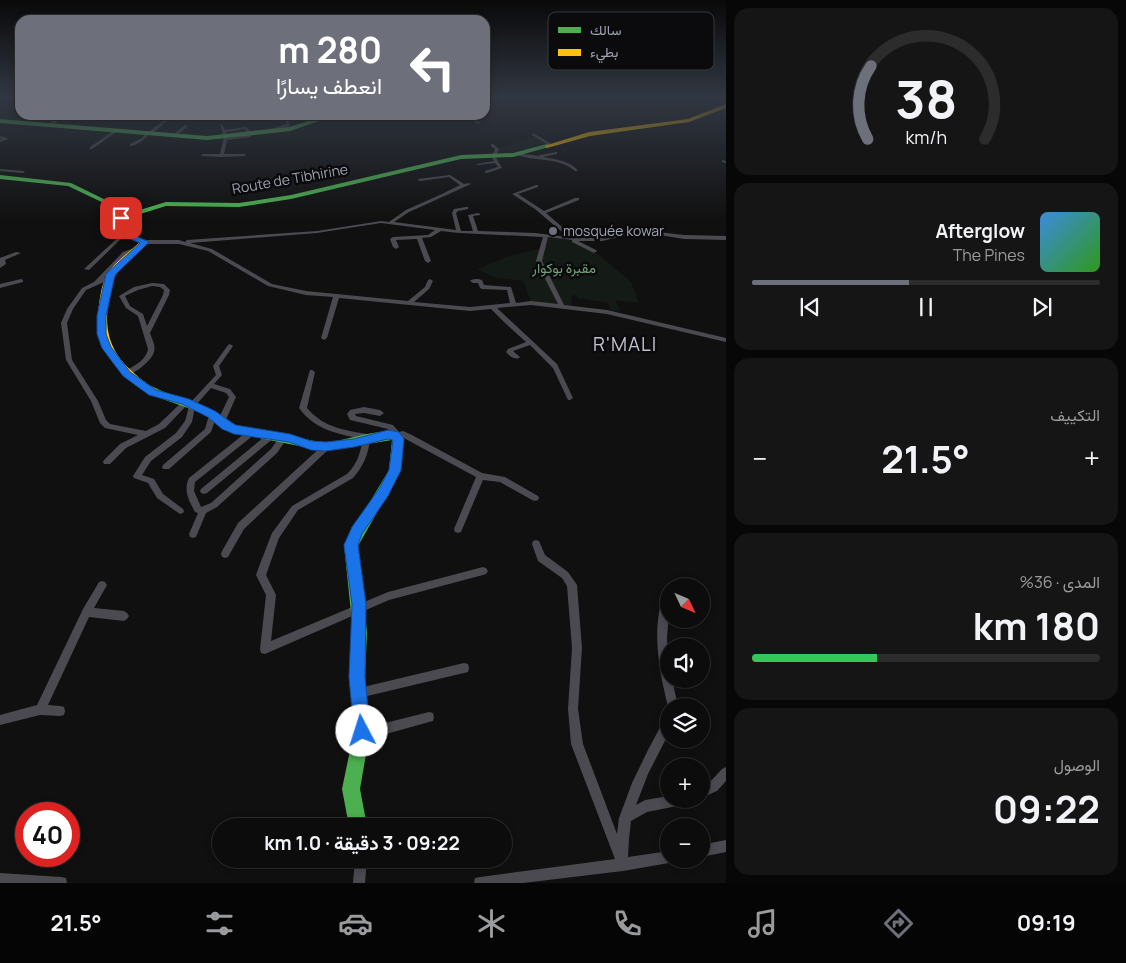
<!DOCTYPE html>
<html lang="ar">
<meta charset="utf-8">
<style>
body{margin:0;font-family:Manrope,Vazirmatn,sans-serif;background:#151515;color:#f1f3f6;direction:rtl;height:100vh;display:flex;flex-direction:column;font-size:19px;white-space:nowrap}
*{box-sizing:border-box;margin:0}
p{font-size:16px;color:#9a9b9d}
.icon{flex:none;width:28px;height:28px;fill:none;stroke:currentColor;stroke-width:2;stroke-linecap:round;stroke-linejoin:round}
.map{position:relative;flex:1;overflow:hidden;direction:ltr}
.drawer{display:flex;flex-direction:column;gap:8px;padding:8px;background:#070707;width:400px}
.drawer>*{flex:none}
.hud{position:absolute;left:15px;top:15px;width:475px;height:105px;border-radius:15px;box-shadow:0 2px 8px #0003,0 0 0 1px #2c2c2d;direction:rtl;background:#6d707a;color:#fff;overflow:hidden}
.needle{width:32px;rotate:134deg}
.controls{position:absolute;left:660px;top:578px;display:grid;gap:10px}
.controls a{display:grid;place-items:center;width:50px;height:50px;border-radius:50%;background:#0c0c0c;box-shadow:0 2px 8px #0003,0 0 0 1px #2c2c2d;font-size:25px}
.speed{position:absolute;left:15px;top:802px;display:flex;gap:10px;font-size:25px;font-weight:700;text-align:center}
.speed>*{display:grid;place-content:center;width:65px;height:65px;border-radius:50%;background:#0c0c0c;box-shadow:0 2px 8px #0003,0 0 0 1px #2c2c2d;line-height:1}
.speed .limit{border:8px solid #d22;background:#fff;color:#111}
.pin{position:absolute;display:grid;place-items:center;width:42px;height:42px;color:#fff;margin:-21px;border-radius:10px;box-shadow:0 2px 8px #0006}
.me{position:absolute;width:55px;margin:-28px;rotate:355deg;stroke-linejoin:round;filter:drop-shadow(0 0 4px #0008)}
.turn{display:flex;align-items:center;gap:18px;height:105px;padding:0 25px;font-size:22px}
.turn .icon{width:65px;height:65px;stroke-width:2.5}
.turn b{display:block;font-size:35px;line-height:42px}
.big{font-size:38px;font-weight:700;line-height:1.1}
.drawer .card{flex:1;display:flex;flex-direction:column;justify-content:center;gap:8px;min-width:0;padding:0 18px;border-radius:15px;background:#151515}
.drawer .dial{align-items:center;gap:0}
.dial svg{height:130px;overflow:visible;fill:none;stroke:#2c2c2d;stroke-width:7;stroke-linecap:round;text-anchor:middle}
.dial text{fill:#f1f3f6;stroke:none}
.song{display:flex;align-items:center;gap:15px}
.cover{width:60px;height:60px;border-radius:8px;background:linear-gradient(135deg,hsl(210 70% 55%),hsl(110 70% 35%))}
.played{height:5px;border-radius:2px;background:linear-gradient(90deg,#6d707a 45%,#2c2c2d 45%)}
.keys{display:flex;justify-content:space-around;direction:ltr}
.heat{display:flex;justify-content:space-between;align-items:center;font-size:28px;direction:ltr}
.charge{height:8px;border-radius:4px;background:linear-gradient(90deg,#34c759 36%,#2c2c2d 0)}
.trip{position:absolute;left:212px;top:818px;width:300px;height:50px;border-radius:25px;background:#0c0c0c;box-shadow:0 2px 8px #0003,0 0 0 1px #2c2c2d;font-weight:700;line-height:50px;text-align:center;direction:rtl}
.tabs{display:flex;height:80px;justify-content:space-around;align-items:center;background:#050505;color:#9a9b9d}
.tabs .icon{width:35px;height:35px}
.tabs .active{color:#6d707a}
.tabs b{font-size:22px;color:#f1f3f6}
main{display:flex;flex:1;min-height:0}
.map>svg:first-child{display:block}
.green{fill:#141a16}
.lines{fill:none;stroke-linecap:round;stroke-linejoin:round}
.street{fill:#4a4a50;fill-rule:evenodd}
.fast{fill:#4caf50;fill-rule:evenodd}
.slow{fill:#ffc107;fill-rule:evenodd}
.route{fill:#1a73e8;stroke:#114b97}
.poi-dot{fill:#6d707a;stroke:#0b0a0c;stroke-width:2}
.labels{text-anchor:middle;stroke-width:5;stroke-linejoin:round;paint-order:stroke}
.far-street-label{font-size:14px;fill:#9fa3b3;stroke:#0b0a0c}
.far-poi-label{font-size:14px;fill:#9fa3b3;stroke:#0b0a0c;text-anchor:start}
.far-park-label{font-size:14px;fill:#74a07c;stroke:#0b0a0c}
.quarter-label{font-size:19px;letter-spacing:1px;fill:#c0c2cf;stroke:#0b0a0c}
.key{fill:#0b0a0c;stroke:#37383e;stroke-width:1}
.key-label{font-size:14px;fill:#9fa3b3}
</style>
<main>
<section class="drawer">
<div class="card dial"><svg viewBox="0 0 100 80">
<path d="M14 69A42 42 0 1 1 86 69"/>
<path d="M14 69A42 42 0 0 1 16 24" stroke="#6d707a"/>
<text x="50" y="56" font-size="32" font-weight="700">38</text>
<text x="50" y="72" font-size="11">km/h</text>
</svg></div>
<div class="card">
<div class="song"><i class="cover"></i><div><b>Afterglow</b><p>The Pines</p></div></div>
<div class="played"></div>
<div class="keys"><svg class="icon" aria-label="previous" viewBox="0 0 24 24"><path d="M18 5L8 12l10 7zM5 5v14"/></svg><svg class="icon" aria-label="pause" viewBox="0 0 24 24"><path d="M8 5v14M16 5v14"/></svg><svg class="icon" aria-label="next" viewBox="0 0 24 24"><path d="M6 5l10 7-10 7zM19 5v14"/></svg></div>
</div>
<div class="card"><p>التكييف</p>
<div class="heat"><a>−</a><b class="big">21.5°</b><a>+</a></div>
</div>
<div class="card"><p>المدى · 36%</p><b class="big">180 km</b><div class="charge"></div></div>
<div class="card"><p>الوصول</p><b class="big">09:22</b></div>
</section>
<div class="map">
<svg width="726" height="883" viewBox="0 0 726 883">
<rect width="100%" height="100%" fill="#101010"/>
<path class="green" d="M537,136L548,144L511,154L499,152V148Z
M547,237L570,240L599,255L631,282L639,303L615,300L620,311L610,310L608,303L578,298L577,295L571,296L572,306L531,302L523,281L497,278L477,269L509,256L543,248Z"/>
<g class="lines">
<path class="street" d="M0,96L20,99V101L0,98Z
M64,115H69L49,126L46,125Z
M153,115H174L153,133H150C145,139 138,145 130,146V144L142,138L148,131H150L168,117Z
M282,115H286L290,126L270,131V129L287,124Z
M465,115H469L481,123L478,124Z
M220,124H222L225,130L246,127L251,132L248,133L245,129L226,132L228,138L249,135L250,133H252L251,137L227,140L224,154H244L246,155L245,156L221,157L202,156L201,155L203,154H220L224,137Z
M185,125L188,126L176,136H174V134Z
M116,129L119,130L92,149H90V147Z
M533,133L552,144L553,145L550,146L532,135Z
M0,136L7,138L8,139L0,142V140L2,139L0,138Z
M491,144H493L499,149L497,155L495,156L502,168L487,173H485V171L498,167L495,163L478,165L476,164L494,161L490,155L493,154L495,149L491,146Z
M556,152H557V154L543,157C555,159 568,161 577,169V171H575C558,156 533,162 514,154L516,153L539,156L540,155Z
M722,160L726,161V163L722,162Z
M0,169L23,171L25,172L23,173L0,171Z
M450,175L464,184L469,183L471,184L409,212L394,222L456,230L452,213L454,209L466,207H468V209L458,211L456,213L461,231H473L468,215L478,213L480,214V215L473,216L478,231L535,233L568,237L535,209L512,194L536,185H538V187L518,194L544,211L575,198H579V200L546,213L575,238H583L602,237L641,230L684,235L726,236V240L684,239L641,232L602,241H578L596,250L597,251L594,253L572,242V240L548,237L542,261L564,305L607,310L726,338V342L607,314L531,305L497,308L557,364L573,398L570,400H568L553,368L530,345L513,351L520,357L519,358C515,360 509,356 506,352L508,349L526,342L505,323L491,309L470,311L339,298L327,338L324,340L321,338L333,297L306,295L268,286L208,251L179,244H145L125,235L89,270L84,269L124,232V226L119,218V217H123L128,226V233L146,240H179L185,242L187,240L317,231L381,221L389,222L406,210L442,194L460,185L449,177L420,181L418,180V179ZM381,223L435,230L428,235L393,237L390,239L393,247L396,249L399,247L396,240L417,239L425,261L428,263L431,261L422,238L431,237L441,231L459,233L543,237L536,261L558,304L531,301L516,303L511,287L484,285L482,280C479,279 473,278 470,281L473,283H478L480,288L482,289L507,290L510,303L470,307L414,302L429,289L433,281L430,279L428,280L425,287L408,301L306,291L272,284L212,249L190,243L317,233Z
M137,247L142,248L127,254L104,278L109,276L112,278L111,279L86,290L73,309L67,323L72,360L98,401L106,420L110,424L146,431L159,424L184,400H188L190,402L165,428L126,448L110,464H104L103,462L104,460L120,444L138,435L105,428L100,423L91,401L66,360L61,323L67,309L82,288L94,282L123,252Z
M16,252L21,253L5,260L6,264L0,268V258Z
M21,279L23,280V282L0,288V284Z
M152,283L164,284L170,290L169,295L150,333C152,339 156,346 154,352C152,361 132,376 124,376L123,374L124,372C133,366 146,361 148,349L138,316L126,308L119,296L134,287ZM152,286L160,287L164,290L163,295L147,326L143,314L130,306L125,296L138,290Z
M230,344L233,346L219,366L222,375L214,384L230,389L236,397L224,424L221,425L217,422L229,397L226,393L211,388L195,406L192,422L182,437L151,461L142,475L154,479L163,494L183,509L184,511L183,513L180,514L157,498L148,483L134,478L133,476L145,457L176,433L185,421L190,403L216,375L213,366L228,345Z
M310,370H312L315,372L307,408C325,429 346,430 372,435L376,438L375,440H370C368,455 363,467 353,478L298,510L279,538L266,575L276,595L271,641L388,592L483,567L486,568L488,571L486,574L483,575L389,600L265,654L261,653L260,649L266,595L256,575L260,564L272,533L292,506L347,474C358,463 360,453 363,439C338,434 315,430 299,408Z
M364,407L380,410L384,413L380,416L364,413L355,414L356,416L393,425L399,432L403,431L410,434L482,473L505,477L538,496L539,498L538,500L535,501L532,500L500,482L483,480L461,532L458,533L455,532L454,529L476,477L402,437H392V434L388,429L350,420L347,414L350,410Z
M213,412L217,415L211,432L169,469H163L162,467L163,465L205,429L209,415Z
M252,429L255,430L256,432L255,434L195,482L194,491L201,507L211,503L271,449L281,435H287L288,437L277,453L217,507L206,513L196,537L193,538L190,537L189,534L198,513L195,512C189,501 183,490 189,478L249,430Z
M272,432L276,435L275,437L207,493L204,494L201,493L200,491L201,489L269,433Z
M326,444L329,445L330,447L329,449L244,529L228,557L225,558L222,557L221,554L222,551L238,523L323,445Z
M536,540L539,541L545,555L568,572L577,585L582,648L578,709L583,744L617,834L619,818L632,783L648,750L665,718L669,717V733L648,774L636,805L645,800L669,796V799H688L686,803L682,805L647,812L631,821L629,839L628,857L669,851V859H675L673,861L669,863L623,871L523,883H474L475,878L480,877L615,859L571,744L568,709L572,648L567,586L562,578L538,561L532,544L533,541Z
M102,581L105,582L107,585L94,608L124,611L127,613L129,616L127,619L124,621L89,617L48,705L60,706L64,707L65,711L64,715L60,716L40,715L0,725V715L37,705L83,609L99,582Z
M668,590L669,613L667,637L669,679H672L678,706H669V709C666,701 665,693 663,685C657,655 653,621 665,591Z
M464,663L468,664L469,668L468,672L464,673L359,698L355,697L354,693L355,689L359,688Z
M429,712L433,713L434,717L433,721L429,722L361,741L357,739L355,735L357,731L361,729Z
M726,767V781L717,791L701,798V786L709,783L722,769Z
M726,840V852L701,857V845Z
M355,859H367L365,883H353Z
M0,873L61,877L66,878L67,883H0Z"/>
<path class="fast" d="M329,115H337L290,131L207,140L0,123V119L207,136L289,127Z
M547,144L549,145V147L513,157L461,159L291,199L239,207L166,206L121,220H118L110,206L68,186L0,179V175L71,183L114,204L123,215L166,202L239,203L291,195L461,155L513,153Z
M145,383L164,392L207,407L236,425L324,443C344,441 383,427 399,432L404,439L401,470L358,546L367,632L365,677L370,731L360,789L367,826H349L342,789L354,731L349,677L353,632L344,545L389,470L392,440L324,451L234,433L199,412L157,397L140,387Z"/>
<path class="slow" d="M726,104V108L689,122L590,136L547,148L544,146L589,132L688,119Z
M142,240L149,242C138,254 122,263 114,278C110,285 109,296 108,304C103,343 118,362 149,385L150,387L145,391C138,388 132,382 126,377C102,356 94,329 100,298C101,292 102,285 105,279C112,263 130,252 142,240Z"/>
</g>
<linearGradient id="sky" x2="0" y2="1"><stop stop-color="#090909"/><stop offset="0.44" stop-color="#313742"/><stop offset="1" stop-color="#313742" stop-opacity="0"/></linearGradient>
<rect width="726" height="220" fill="url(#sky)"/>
<path class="route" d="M121,216L130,226L129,233L149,242L115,275L106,316V334L111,347L130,372L156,390L189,399L215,411L235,425L290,434L311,441L326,442L354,439L388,430L399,432L404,439L401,470L388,496L362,534L358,545L366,604L365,677L370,731L368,737L362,740L356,737L354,731L349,677L352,604L344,545L352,527L379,489L389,470L393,440L388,439L354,447L326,451L311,450L289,442L234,434L222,429L208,417L182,404L149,395L123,376L102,348L97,334V316L106,274L140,243L123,236L122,226L118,218Z"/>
<circle class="poi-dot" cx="553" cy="231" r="5"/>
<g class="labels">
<g class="far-street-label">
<text transform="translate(290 179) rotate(-10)" y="5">Route de Tibhirine</text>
</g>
<g class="far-poi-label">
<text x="563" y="236">mosquée kowar</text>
</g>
<g class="far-park-label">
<text x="564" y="273">مقبرة بوكوار</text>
</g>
<g class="quarter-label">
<text x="625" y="351">R'MALI</text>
</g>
</g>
<rect x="548" y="12" width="166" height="58" rx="8" class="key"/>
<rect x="558" y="27" width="23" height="6" fill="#4caf50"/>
<rect x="558" y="49" width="23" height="7" fill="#ffc107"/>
<g class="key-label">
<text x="590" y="35">سالك</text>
<text x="590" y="57">بطيء</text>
</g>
</svg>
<div class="controls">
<a><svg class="needle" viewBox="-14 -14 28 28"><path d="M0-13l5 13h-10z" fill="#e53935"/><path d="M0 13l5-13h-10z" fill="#9a9b9d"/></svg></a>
<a><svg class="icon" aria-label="sound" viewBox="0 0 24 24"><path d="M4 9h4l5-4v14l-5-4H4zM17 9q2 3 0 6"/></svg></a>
<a><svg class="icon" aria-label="layers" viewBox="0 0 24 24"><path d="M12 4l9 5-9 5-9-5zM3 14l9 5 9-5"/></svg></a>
<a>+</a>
<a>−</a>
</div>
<div class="speed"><div class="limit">40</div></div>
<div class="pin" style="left:121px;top:218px;background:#d93025"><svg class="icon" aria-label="arrive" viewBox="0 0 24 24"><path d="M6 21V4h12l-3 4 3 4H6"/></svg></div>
<svg class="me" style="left:362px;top:731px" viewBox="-20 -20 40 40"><circle r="19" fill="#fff"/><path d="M0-13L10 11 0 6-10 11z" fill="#1a73e8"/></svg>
<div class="trip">09:22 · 3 دقيقة · 1.0 km</div>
<div class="hud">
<div class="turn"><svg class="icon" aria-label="left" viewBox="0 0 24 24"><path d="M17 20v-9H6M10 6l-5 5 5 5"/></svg><div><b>280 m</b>انعطف يسارًا</div></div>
</div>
</div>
</main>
<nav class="tabs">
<b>09:19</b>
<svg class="icon active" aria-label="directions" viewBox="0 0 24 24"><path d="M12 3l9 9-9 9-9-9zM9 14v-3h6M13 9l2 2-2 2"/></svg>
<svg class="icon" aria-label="music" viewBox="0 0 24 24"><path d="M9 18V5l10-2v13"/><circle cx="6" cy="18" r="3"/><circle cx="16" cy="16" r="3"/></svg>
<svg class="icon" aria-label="phone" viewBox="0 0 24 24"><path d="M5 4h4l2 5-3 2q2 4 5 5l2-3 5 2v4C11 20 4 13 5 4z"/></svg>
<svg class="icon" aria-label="climate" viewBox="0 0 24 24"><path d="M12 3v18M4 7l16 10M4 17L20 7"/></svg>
<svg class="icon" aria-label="car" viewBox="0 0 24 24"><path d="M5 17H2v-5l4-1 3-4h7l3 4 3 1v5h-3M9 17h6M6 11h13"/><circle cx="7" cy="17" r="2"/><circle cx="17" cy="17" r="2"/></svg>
<svg class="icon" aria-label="filters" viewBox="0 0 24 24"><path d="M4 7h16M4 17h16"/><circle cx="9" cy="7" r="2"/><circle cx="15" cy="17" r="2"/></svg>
<b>21.5°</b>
</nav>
